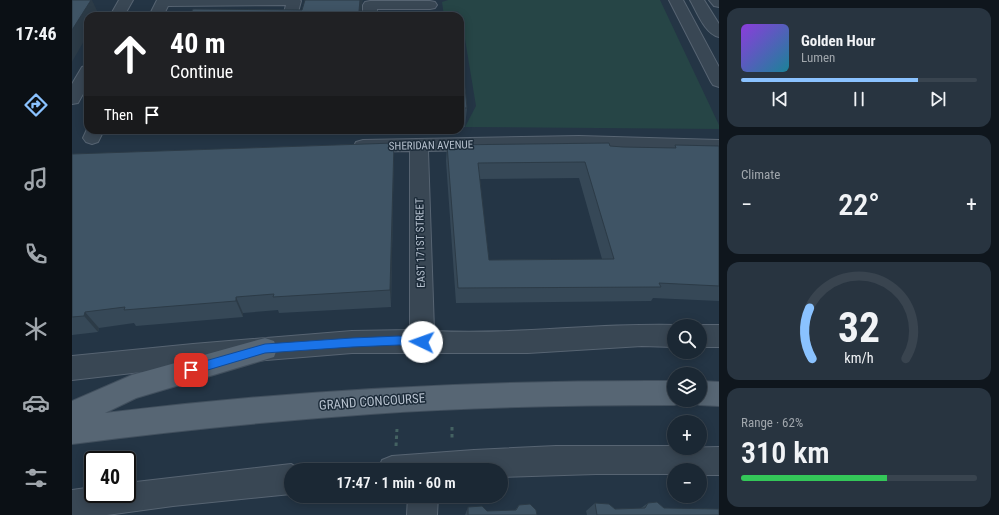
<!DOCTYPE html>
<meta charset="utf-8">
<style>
body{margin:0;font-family:"Roboto Condensed",sans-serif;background:#283440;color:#f1f3f6;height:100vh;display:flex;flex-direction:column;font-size:15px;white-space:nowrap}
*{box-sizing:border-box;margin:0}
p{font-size:13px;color:#a0a6ac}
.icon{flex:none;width:22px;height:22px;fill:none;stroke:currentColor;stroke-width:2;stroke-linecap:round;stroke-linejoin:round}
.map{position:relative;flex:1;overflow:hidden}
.side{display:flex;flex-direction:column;gap:8px;padding:8px;background:#0f161d;width:280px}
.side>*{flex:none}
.hud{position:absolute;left:12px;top:12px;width:380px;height:122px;border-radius:12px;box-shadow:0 2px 10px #0003,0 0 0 1px #39444f;background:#202124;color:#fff;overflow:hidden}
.buttons{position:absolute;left:595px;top:319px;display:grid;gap:8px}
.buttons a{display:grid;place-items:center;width:40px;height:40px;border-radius:50%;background:#1b2834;box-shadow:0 2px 10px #0003,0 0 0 1px #39444f;font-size:20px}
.speed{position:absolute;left:12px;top:451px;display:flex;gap:8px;font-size:20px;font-weight:700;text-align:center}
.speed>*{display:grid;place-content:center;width:52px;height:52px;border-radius:50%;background:#1b2834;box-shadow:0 2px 10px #0003,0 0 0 1px #39444f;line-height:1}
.speed .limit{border:2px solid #111;border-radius:6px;background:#fff;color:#111}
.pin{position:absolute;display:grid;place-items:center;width:34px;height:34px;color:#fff;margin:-17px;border-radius:8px;box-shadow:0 2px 6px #0006}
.me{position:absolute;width:44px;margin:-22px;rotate:273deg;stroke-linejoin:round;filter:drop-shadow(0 0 3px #0008)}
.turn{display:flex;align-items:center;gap:14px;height:84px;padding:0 20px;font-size:18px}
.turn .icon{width:52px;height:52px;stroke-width:2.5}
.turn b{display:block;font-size:28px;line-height:34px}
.then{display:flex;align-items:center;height:38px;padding:0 20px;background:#0003;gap:8px;font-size:15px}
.big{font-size:30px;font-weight:600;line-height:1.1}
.side .widget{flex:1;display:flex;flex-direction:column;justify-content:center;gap:6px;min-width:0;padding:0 14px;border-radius:12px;background:#283440}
.side .dial{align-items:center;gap:0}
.dial svg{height:104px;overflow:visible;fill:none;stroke:#39444f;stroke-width:7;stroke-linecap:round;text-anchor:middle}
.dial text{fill:#f1f3f6;stroke:none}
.song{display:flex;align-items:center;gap:12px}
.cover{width:48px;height:48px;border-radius:6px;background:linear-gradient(135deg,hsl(270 70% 55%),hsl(190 70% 35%))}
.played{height:4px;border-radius:2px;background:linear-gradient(90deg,#8ac2ff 75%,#39444f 75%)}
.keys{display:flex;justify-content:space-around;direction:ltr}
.heat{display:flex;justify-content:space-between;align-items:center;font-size:22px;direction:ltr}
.charge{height:6px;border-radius:3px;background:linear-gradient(90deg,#34c759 62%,#39444f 0)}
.trip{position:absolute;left:212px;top:463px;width:224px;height:40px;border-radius:20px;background:#1b2834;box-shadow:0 2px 10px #0003,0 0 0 1px #39444f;font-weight:600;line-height:40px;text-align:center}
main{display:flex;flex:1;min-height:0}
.dock{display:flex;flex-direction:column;width:72px;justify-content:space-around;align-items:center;background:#0b1015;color:#a0a6ac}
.dock .icon{width:28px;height:28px}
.dock .current{color:#8ac2ff}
.dock b{font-size:18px;color:#f1f3f6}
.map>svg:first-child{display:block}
.green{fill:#264546}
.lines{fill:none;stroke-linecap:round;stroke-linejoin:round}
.minor-casing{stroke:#576472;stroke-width:2}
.major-casing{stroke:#42505e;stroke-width:2}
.path{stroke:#446262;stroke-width:3;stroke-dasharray:3.5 3.5;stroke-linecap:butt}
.minor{fill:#394754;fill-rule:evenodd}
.major{fill:#576674;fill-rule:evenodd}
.wall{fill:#364857;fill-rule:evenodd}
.shaded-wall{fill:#2c3b47}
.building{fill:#3f5465;stroke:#2c3b47;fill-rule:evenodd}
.route{fill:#1a73e8;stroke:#114b97}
.labels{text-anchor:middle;stroke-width:3;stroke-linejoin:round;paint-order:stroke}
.street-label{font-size:11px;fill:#b6c1ce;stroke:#1d2c3a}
.near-street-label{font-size:13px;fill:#b6c1ce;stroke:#1d2c3a}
</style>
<main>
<nav class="dock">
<b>17:46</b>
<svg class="icon current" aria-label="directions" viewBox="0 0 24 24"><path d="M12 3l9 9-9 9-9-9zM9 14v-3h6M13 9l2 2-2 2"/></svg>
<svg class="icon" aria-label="music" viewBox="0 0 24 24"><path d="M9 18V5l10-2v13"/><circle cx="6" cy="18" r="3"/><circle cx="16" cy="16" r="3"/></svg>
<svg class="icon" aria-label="phone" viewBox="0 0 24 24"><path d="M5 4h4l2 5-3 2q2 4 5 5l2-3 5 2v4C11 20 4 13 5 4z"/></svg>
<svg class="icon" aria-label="climate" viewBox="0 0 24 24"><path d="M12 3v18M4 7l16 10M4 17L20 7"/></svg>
<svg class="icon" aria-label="car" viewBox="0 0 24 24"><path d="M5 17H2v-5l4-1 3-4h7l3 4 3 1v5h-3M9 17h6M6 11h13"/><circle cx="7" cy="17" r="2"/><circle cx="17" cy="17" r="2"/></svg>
<svg class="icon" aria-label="filters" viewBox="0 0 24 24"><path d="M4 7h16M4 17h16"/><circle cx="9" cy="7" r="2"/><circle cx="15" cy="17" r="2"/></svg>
</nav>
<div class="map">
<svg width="647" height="515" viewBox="0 0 647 515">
<rect width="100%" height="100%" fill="#243545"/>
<path class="green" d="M376,0H588L647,125V129L393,127L404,106L391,27L388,26V16H372L370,2Z"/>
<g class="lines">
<defs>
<path id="minor" d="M47,0H61L52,16H38Z
M85,0H228L229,1L225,16H211L214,5L96,6L91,16H77Z
M597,0H611L647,67V87L641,85L639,82Z
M618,0H632L647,24V37C633,34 625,12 618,0Z
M637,0H647V7L642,6Z
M298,1H358L363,2L365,5L363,8L358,9H305V16H291V5L293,2Z
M16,65V85L6,103L0,104V84L10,67Z
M16,127V130H32L26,142L20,144L14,142L11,138Z
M507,136L647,140V152L507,148L356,151L362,331C442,335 522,323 602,325L604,326H602V347L570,346L456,353H280L121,366L0,380V356L121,344L280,331L338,330V151L291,152L284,150L282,146L284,142L291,140Z
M628,325H647V347H628V326H626Z
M484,446H602V448L647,447V475H628V470H602V474H524L429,477V470H306L310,460L320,456L402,450Z
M219,464L230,470H219V494L101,506L35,515H0V490L21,487V494H55V483Z
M336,496H366L365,515H335Z"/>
<path id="major" d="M193,338L202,341L205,349L202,357L64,398L33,413C222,390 412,380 602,381V400H612L611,402L602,405C501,405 400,407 299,414C199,421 99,431 0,444V401L60,375Z
M628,381L647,382V406L628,405L619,402L618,400H628Z"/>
</defs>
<use href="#minor" class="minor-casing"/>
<use href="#major" class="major-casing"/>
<path class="path" d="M380,427V440
M324,446L325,429"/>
<use href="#minor" class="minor"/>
<use href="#major" class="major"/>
</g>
<path class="wall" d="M388,36L395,108L393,127H388Z
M322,143L319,307L207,313L206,310L171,313V317L64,326L62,323L27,328L26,332L0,335V154Z
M375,145L602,148L603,145L647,146V301L581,298L579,301L384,303L374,161ZM507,178L530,259L417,260L407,179Z
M523,503L543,509L569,508L576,503L592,508L647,515H515L514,511Z
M447,505L465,515H393L396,507L415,511L443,510Z"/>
<path class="shaded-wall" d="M19,0H20L27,15V16H16V34L0,62V30Z
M288,0H291L290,5L289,16L287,11Z
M322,143V161L319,307L318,290Z
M164,297L171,313V317L164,301Z
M13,312L27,328L26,332L12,316Z"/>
<path class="building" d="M0,0H19L0,30Z
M233,0H288L287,11L386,12V16H117L121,9L230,10Z
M388,36L395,108H388Z
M322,143L318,290L201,297L202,294L164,297V301L52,310L53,307L13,312L12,316L0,317V154Z
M537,143L538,146L551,147L604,148L603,145L647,146V286L587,283L589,287L386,288L375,145ZM513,162L542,259L417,260L406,163Z
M585,502L592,508L647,509V515H525L523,503L537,504L543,509L573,508L576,503Z
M458,504L464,510L465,515H396V507L410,506L415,511L444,510L447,505Z"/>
<path class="route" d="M327,336L354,339L355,342L354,345L350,346L327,345L280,347L193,353L119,375L115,373L114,370L115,366L119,365L193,344L280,338Z"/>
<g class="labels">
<g class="street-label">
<text transform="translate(359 145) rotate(-1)" y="4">SHERIDAN AVENUE</text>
<text transform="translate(348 243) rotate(-91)" y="4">EAST 171ST STREET</text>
</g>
<g class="near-street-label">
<text transform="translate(300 401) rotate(-4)" y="5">GRAND CONCOURSE</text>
</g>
</g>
</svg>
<div class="buttons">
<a><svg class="icon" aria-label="search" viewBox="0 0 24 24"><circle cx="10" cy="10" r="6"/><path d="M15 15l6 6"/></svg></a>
<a><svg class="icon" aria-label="layers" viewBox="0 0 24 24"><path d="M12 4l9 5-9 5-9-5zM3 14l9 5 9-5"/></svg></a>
<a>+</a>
<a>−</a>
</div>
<div class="speed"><div class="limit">40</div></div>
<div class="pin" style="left:119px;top:370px;background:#d93025"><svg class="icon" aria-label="arrive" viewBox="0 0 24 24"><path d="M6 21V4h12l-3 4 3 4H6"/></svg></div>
<svg class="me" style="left:350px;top:342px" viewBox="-20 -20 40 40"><circle r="19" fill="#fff"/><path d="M0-13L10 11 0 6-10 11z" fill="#1a73e8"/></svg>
<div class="trip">17:47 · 1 min · 60 m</div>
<div class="hud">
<div class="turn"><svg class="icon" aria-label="ahead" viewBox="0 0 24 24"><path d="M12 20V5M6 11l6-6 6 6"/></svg><div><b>40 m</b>Continue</div></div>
<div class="then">Then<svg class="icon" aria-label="arrive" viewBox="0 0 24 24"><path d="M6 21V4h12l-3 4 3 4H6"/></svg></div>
</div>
</div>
<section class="side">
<div class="widget">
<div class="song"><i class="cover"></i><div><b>Golden Hour</b><p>Lumen</p></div></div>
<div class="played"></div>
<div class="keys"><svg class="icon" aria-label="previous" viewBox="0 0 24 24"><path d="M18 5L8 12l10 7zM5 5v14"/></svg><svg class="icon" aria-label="pause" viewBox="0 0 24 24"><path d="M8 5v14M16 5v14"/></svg><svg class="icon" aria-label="next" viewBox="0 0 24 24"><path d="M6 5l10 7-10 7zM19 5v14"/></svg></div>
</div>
<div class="widget"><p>Climate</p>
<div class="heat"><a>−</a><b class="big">22°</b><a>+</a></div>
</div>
<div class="widget dial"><svg viewBox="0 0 100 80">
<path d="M14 69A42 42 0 1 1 86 69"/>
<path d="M14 69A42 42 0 0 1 12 30" stroke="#8ac2ff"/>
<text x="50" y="56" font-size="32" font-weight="700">32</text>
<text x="50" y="72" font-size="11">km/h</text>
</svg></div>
<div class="widget"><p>Range · 62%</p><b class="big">310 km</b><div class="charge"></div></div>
</section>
</main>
